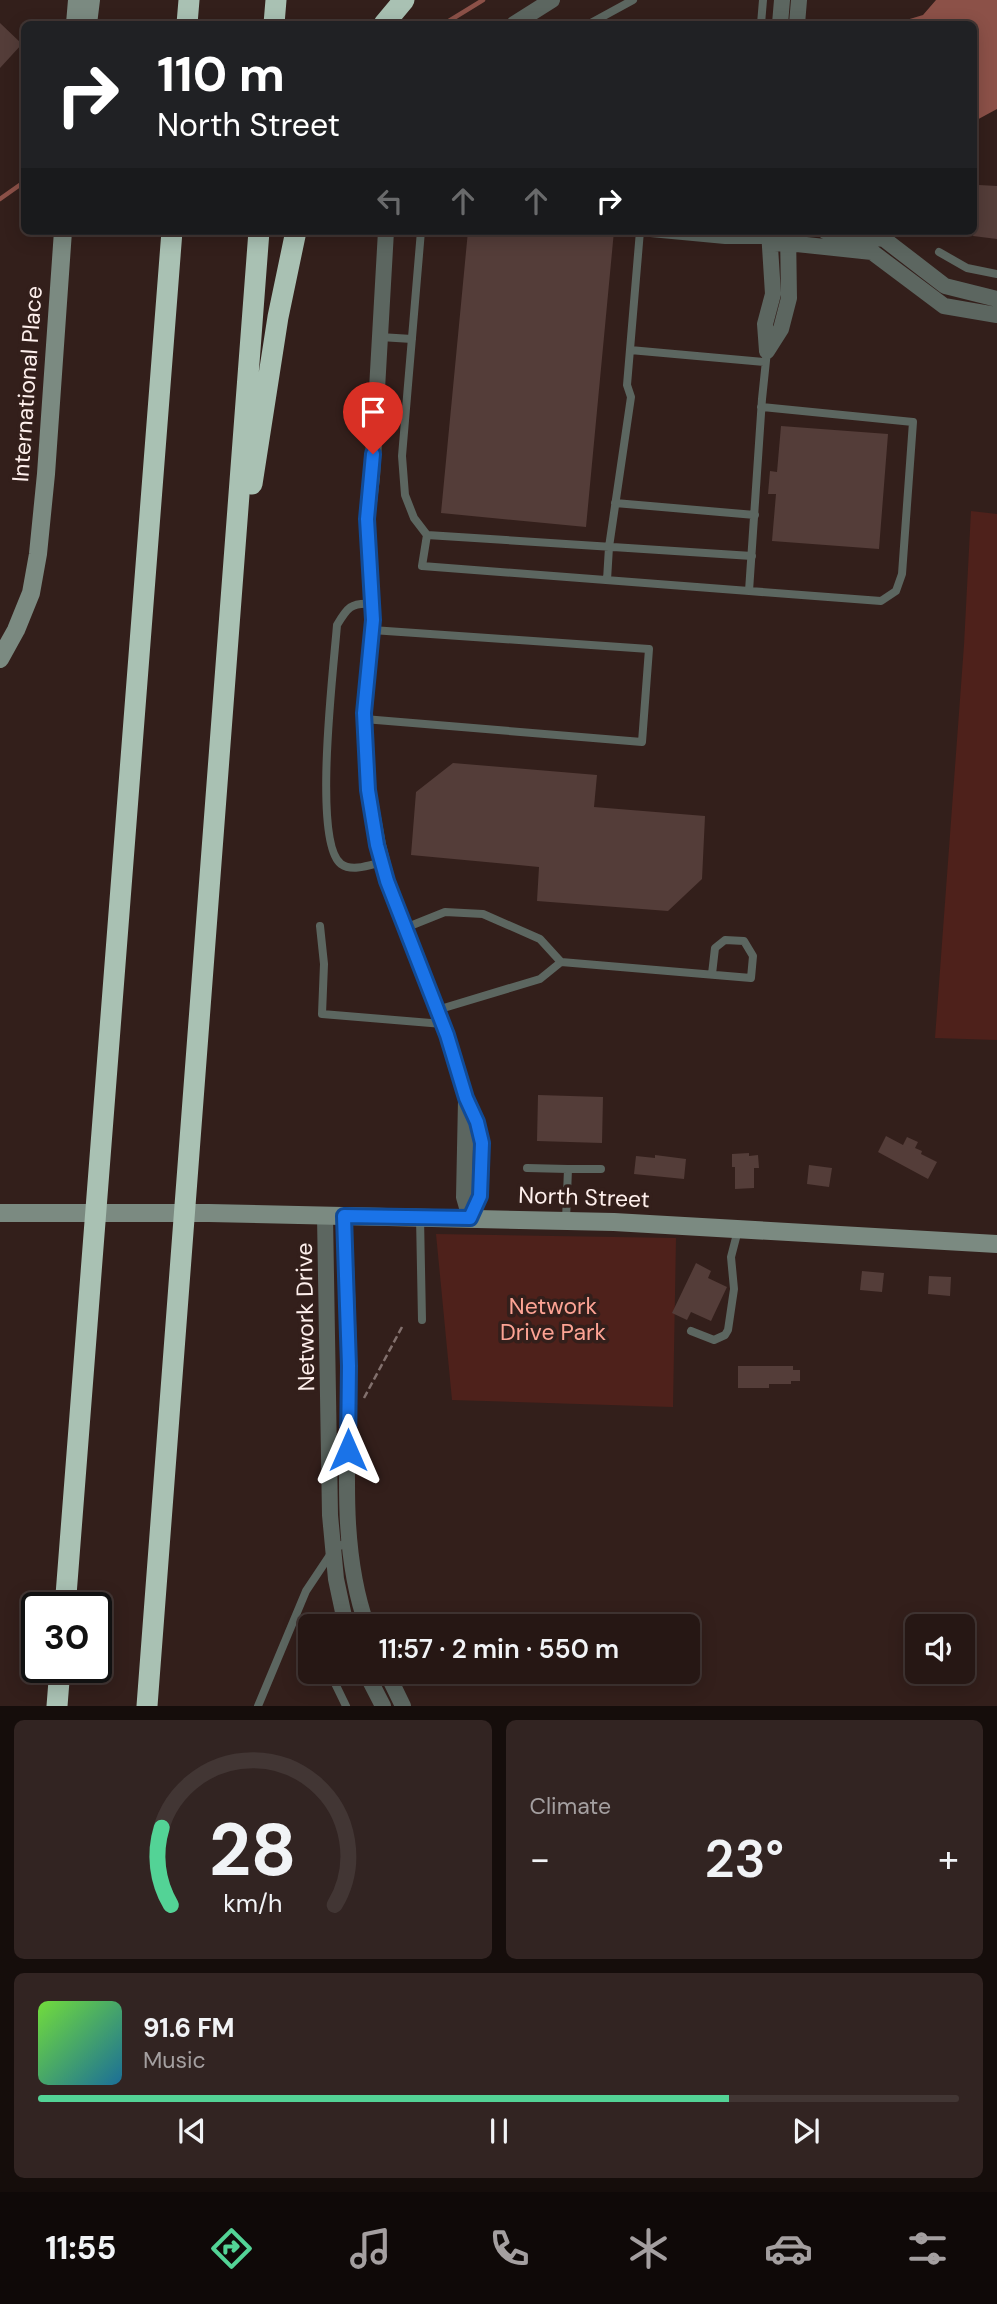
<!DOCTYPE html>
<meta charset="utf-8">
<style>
body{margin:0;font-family:"DM Sans",sans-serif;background:#322422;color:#f1f3f6;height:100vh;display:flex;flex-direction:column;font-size:26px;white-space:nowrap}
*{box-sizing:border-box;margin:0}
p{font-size:23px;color:#a49fa0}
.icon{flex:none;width:38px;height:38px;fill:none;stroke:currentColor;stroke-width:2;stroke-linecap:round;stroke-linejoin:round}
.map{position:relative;height:1706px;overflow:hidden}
.details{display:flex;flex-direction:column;gap:14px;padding:14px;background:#150d0b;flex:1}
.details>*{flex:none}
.banner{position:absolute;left:21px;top:21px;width:956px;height:214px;border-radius:10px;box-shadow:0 4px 18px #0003,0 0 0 2px #423634;background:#202124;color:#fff;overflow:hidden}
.buttons{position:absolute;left:905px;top:1614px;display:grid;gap:14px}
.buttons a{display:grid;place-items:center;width:70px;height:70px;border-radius:10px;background:#261714;box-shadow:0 4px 18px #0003,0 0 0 2px #423634;font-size:35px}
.speed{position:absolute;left:21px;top:1592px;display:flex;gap:14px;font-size:35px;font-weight:700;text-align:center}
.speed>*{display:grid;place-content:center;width:91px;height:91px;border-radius:50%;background:#261714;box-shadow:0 4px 18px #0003,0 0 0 2px #423634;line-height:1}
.speed .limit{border:4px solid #111;border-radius:10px;background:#fff;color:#111}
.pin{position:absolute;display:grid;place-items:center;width:60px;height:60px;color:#fff;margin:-72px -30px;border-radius:50% 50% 50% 0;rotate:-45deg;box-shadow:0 0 7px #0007}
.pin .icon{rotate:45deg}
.me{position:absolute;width:77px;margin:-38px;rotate:0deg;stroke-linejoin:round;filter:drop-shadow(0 0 5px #0008)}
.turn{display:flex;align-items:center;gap:24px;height:147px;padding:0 21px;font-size:32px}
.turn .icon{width:91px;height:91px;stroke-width:2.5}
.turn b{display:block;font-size:49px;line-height:60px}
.lanes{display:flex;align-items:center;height:66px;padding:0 21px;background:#0003;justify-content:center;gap:35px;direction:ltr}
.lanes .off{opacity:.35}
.big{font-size:52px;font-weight:600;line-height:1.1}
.details .card{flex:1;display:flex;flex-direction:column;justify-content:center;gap:10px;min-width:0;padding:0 24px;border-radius:10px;background:#322422}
.details .dial{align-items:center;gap:0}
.dial svg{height:182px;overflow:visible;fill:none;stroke:#423634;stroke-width:7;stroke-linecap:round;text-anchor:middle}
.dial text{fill:#f1f3f6;stroke:none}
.song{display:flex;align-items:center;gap:21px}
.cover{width:84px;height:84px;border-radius:10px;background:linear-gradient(135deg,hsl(100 70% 55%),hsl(200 70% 35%))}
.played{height:7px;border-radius:4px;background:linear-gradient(90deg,#53d396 75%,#423634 75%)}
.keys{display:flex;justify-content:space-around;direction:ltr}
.heat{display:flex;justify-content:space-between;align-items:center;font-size:38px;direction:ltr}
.details .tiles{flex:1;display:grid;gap:14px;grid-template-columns:1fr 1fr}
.card:last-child{grid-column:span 2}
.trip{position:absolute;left:298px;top:1614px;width:402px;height:70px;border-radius:10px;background:#261714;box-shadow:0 4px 18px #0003,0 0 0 2px #423634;font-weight:600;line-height:70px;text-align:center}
.menu{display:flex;height:112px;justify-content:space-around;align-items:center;background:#0f0908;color:#a49fa0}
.menu .icon{width:49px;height:49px}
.menu .active{color:#53d396}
.menu b{font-size:32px;color:#f1f3f6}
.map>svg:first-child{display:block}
.green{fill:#4e211b}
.water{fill:#8c5148}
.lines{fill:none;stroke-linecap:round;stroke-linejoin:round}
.stream{stroke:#8c5148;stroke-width:4.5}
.building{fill:#543d39}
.path{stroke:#82706d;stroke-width:2.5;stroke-dasharray:7 3.5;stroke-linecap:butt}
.service{stroke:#5c6660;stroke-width:8}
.minor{stroke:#5c6660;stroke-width:16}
.secondary{stroke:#7b8a81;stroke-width:18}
.motorway{stroke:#a9c1b3;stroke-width:21}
.route-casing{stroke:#114b97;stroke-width:18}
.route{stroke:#1a73e8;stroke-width:12}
.labels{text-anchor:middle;stroke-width:7;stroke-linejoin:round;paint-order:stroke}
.street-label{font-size:23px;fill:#feefec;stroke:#331f1b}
.park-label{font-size:23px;fill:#fda394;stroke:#331f1b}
</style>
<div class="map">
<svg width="997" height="1706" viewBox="0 0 997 1706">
<rect width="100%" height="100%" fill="#331f1b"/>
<path class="green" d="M971,511L997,514V1040L935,1038L964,645Z
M436,1234L676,1238L673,1407L452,1400Z"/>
<path class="water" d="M936,0H997V109L973,122V24H893L923,15Z"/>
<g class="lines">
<path class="stream" d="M444,24L483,0
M0,199L24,182"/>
</g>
<path class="building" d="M0,23L22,44L0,68Z
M979,185L997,186V239L973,236Z
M468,231H614L586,527L441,513Z
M781,426L888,434L879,549L772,541L776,494H768L770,471L777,472Z
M453,763L597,775L594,807L705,816L702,879L668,911L537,901L539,867L411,855L416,792Z
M538,1095L603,1097L602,1143L537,1141Z
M886,1136L903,1145L907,1137L918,1142L915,1148L922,1151L921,1154L937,1162L928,1179L878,1152Z
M749,1153V1156L758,1155L759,1168H754V1188L735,1189V1167H732V1154Z
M655,1155L686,1159L684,1179L634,1174L636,1156L655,1158Z
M809,1165L832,1168L829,1187L807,1184Z
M696,1263L711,1271L708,1278L727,1287L711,1321L691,1312L687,1320L672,1313Z
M862,1271L884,1273L882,1292L860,1290Z
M929,1276L951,1277L950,1296L928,1294Z
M738,1366H793V1370H800V1381H791V1384H769V1388H738Z"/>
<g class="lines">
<path class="path" d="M364,1398L402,1327"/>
<path class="service" d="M589,24L633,0
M761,24L763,0
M421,231L402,456L405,495L414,518L427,535L422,566L749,591
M640,232L725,240H770
M939,252L967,268L997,274
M380,337L412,339
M630,350L765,362
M761,407L913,422L902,574L896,591L881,601L749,591L762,399L767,351
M615,503L755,515
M427,535L752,556
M607,580L609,547L631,397L627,385L640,231
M372,604C351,602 347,608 337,625C334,665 312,842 341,864C352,872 370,865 382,862
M364,719L642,742L649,649L372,630
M320,926L324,964L322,1014L443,1024
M405,928L445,912L483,914L540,939L561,962L751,978L753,956L744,941L725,940L715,948L712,974
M437,1010L540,979L561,962
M527,1168L568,1169L566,1220
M568,1169H601
M420,1217L422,1320
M691,1331L714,1340L725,1335L728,1330L734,1289L731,1257L738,1230
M329,1671L346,1706
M258,1706L306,1591L334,1549L351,1540"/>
<path class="minor" d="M514,24L552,0
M780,24L782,0
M797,24L799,0
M386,231L372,477L367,519L373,620L364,713L368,790L378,845L387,881L447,1035L466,1098L477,1122L482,1143L480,1196L470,1218
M825,231L884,239L945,286L997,299
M770,244L787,243L872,252L944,306L997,315
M767,351L781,329L789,298L788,231
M767,351L765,324L773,294L769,231
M466,1100L464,1197L470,1218
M325,1216L330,1515L336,1579L346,1626
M344,1216C346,1269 349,1323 349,1376C348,1458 339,1548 367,1626
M365,1671L383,1706
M386,1671L403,1706"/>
<path class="secondary" d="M75,24L77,0
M88,24L91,0
M0,659L16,630L31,593L38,554L46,474L63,231
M0,1213H209L614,1222L997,1244"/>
<path class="motorway" d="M187,24L189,0
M274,24L276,0
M384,24L404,0
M252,484L278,317L296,231
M65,1608L172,231
M57,1706L60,1668
M147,1706L259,231"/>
</g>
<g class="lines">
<defs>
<path id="route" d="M348,1450L349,1366L344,1216L470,1218L480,1196L482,1143L477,1122L466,1098L447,1035L387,881L377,845L368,790L364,713L373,620L367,519L373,454"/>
</defs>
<use href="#route" class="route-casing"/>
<use href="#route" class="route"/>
</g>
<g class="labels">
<g class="street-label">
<text transform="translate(27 384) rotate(-86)" y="8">International Place</text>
<text transform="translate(584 1197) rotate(2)" y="8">North Street</text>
<text transform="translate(305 1317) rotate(-91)" y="8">Network Drive</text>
</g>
<g class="park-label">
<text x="553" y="1314">Network<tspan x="553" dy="26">Drive Park</tspan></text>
</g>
</g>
</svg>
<div class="buttons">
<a><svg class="icon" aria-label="sound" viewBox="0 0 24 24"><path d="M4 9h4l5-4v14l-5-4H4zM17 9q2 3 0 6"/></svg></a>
</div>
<div class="speed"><div class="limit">30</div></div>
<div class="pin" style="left:373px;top:454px;background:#d93025"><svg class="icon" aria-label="arrive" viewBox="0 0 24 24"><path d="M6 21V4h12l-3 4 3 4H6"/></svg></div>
<svg class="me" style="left:348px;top:1450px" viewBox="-20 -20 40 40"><path d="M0-17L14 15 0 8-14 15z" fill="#1a73e8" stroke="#fff" stroke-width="4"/></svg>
<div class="trip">11:57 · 2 min · 550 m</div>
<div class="banner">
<div class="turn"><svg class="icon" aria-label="right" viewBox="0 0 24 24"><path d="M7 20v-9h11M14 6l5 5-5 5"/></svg><div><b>110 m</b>North Street</div></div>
<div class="lanes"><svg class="icon off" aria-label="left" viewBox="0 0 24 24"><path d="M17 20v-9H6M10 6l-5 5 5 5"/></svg><svg class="icon off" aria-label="ahead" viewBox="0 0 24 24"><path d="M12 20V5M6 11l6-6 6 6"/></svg><svg class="icon off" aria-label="ahead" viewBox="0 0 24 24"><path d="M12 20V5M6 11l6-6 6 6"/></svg><svg class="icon" aria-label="right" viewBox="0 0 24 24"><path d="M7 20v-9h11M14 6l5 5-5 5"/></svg></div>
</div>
</div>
<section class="details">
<div class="tiles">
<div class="card dial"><svg viewBox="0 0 100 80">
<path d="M14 69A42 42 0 1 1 86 69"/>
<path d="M14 69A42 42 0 0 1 10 35" stroke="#53d396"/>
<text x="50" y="56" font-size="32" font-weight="700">28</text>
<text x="50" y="72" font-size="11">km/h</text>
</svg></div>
<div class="card"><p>Climate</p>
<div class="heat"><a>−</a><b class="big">23°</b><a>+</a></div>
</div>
<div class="card">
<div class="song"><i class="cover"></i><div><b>91.6 FM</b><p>Music</p></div></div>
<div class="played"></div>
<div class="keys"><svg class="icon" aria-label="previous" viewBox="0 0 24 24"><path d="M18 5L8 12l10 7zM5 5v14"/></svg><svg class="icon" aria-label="pause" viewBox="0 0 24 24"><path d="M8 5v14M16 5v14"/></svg><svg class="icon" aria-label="next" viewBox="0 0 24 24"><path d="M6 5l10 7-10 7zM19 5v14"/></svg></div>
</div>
</div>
</section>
<nav class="menu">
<b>11:55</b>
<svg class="icon active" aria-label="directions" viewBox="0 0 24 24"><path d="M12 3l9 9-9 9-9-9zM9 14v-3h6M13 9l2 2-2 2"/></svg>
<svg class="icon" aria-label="music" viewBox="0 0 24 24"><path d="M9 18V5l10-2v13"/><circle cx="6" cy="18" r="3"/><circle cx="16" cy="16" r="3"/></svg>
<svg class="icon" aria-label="phone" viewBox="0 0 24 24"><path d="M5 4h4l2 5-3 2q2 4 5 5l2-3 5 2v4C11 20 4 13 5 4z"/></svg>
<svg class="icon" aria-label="climate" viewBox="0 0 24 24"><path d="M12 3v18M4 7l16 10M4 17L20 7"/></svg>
<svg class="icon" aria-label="car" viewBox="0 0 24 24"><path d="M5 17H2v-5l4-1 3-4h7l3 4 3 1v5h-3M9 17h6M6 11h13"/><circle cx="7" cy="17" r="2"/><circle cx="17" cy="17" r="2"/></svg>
<svg class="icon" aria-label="filters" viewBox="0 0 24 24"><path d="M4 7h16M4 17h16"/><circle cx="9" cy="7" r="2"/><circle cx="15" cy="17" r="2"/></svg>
</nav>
